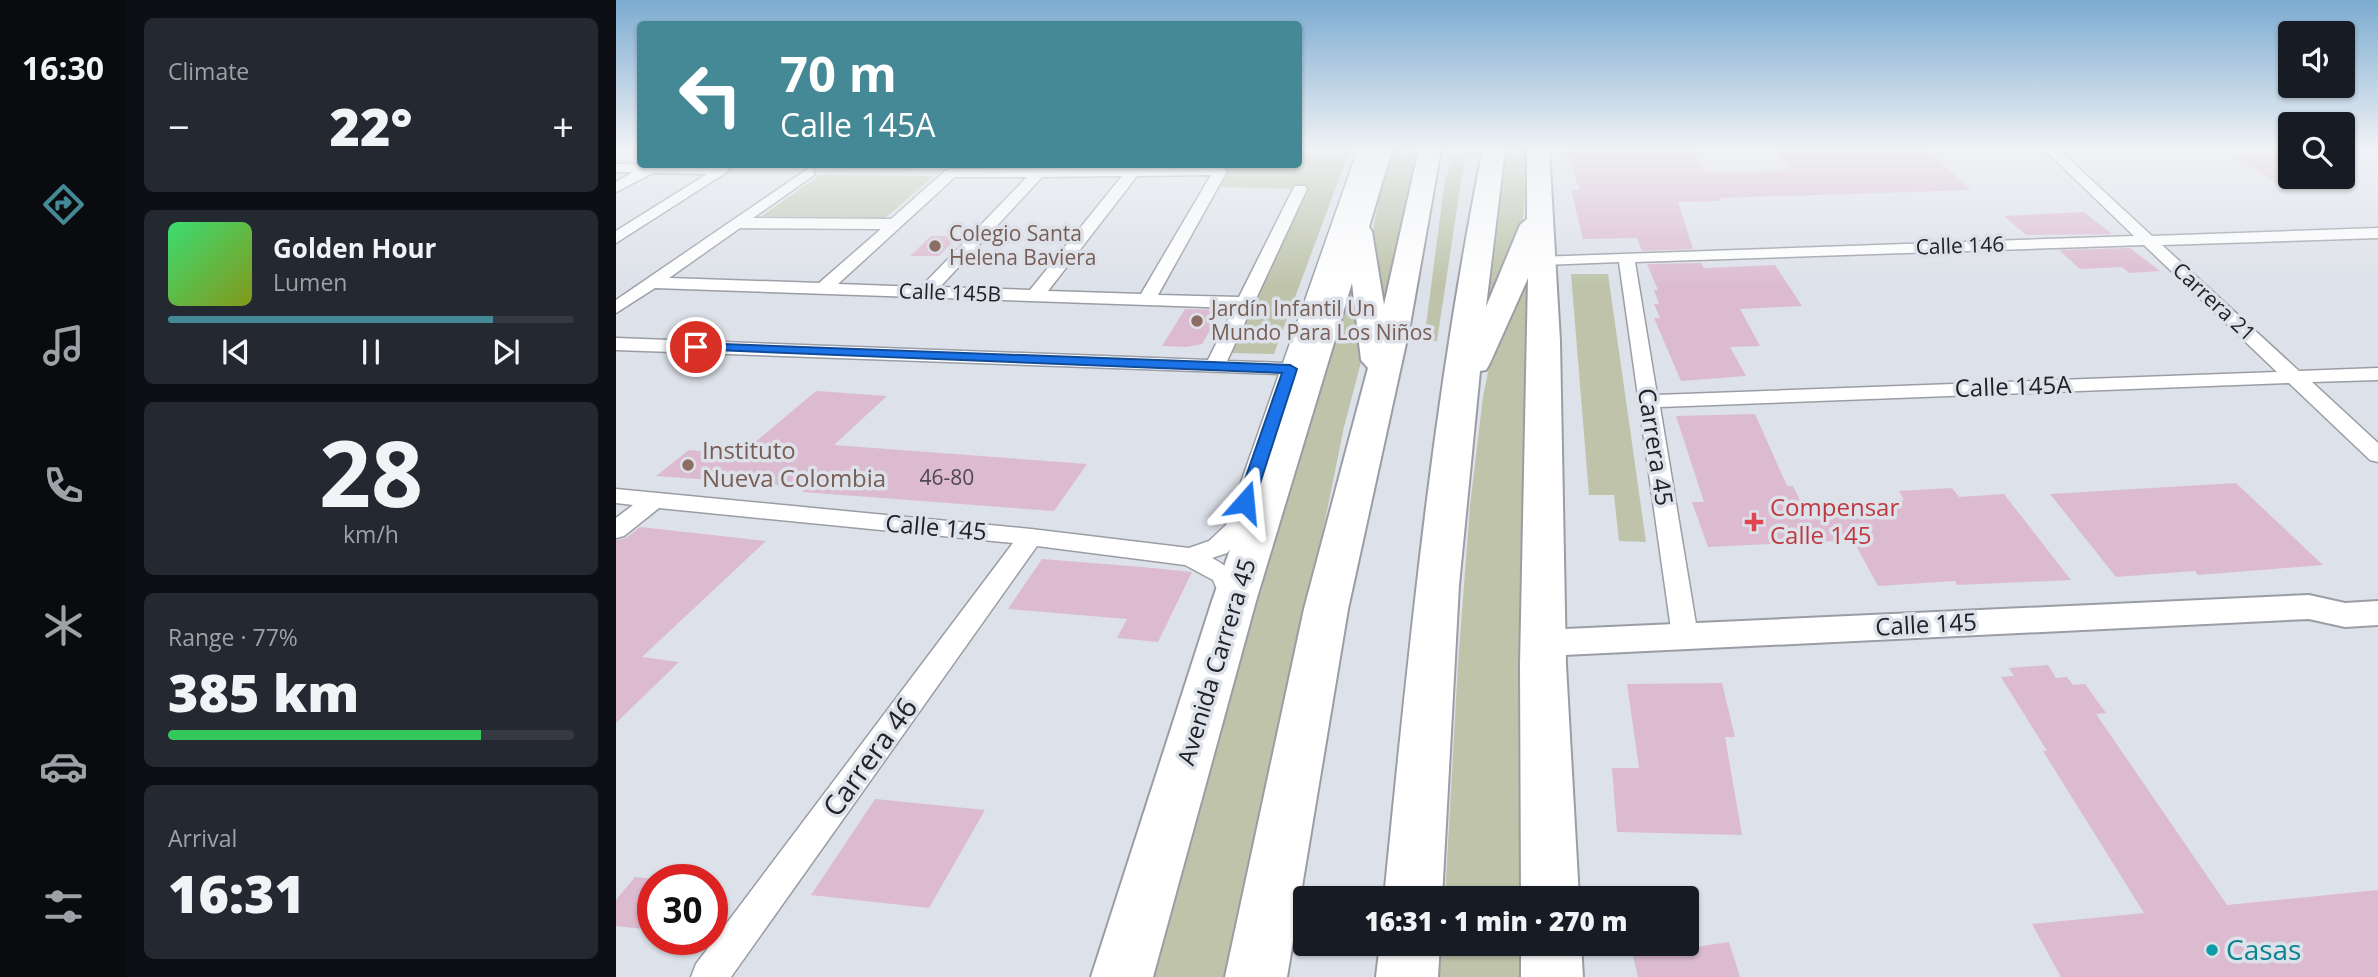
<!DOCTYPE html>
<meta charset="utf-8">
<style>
body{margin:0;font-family:"Open Sans",sans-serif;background:#242831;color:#f1f3f6;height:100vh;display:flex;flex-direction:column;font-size:26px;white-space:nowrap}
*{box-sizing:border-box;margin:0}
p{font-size:23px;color:#9ea1a6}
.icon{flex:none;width:38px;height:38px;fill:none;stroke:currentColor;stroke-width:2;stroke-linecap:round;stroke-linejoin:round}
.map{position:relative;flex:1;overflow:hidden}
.sheet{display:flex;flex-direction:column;gap:18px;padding:18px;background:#0d0f14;width:490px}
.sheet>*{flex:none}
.banner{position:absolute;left:21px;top:21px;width:665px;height:147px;border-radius:7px;box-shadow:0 2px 5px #0004;background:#458997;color:#fff;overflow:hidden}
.tools{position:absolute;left:1662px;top:21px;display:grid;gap:14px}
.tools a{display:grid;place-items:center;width:77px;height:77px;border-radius:7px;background:#171b24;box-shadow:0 2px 5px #0004;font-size:35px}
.speed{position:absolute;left:21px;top:864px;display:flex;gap:14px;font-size:35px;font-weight:700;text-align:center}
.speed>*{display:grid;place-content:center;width:91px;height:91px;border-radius:50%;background:#171b24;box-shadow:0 2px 5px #0004;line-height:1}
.speed .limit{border:10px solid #d22;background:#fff;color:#111}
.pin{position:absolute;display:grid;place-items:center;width:60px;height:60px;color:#fff;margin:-30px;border:4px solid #fff;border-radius:50%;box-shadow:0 2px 7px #0007}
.me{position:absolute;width:77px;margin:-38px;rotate:18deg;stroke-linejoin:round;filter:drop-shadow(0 0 5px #0008)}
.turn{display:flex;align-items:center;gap:24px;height:147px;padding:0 28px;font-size:32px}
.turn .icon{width:91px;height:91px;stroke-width:2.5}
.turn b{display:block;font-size:49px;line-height:60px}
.big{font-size:52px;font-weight:800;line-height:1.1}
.sheet .card{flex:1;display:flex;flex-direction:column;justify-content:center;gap:10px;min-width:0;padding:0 24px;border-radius:10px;background:#242831}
.sheet .dial{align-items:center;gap:0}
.dial b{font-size:91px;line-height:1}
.song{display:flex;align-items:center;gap:21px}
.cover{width:84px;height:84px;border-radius:10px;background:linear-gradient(135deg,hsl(140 70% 55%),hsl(70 70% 35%))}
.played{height:7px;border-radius:4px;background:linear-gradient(90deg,#458997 80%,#363941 80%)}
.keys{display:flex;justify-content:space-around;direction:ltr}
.heat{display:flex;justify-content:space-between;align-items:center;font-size:38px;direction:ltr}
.charge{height:10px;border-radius:5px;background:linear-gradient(90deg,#34c759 77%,#363941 0)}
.trip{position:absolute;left:677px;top:886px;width:406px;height:70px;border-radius:7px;background:#171b24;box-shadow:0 2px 5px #0004;font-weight:800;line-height:70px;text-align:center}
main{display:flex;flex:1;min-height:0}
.tab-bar{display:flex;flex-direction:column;width:126px;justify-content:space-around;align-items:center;background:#090b0e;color:#9ea1a6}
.tab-bar .icon{width:49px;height:49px}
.tab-bar .current{color:#458997}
.tab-bar b{font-size:32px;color:#f1f3f6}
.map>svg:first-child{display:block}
.green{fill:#bec3aa}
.building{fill:#dcbbd0}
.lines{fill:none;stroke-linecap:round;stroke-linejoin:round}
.minor-casing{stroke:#9a9da5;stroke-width:3}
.tertiary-casing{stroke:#9a9da5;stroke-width:4}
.trunk-casing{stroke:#9a9da5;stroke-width:4}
.minor{fill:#fff;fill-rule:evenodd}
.tertiary{fill:#fff;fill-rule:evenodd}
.trunk{fill:#fff;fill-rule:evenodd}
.route{fill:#1a73e8;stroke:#114b97;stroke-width:2}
.education-dot{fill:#8d6e63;stroke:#dde1e9;stroke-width:2.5}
.health-dot{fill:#e0444e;stroke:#dde1e9;stroke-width:2.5}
.culture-dot{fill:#0f9aa8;stroke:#dde1e9;stroke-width:2.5}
.labels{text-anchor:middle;stroke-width:7;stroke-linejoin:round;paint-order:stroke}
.far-education-label{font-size:21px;fill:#785e54;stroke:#dde1e9;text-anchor:start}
.far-street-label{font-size:21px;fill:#212225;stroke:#dde1e9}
.number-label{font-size:21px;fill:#504850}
.street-label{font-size:24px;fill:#212225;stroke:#dde1e9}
.education-label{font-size:24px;fill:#785e54;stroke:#dde1e9;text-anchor:start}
.health-label{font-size:24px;fill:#be3a42;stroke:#dde1e9;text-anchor:start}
.near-street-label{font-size:28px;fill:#212225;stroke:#dde1e9}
.near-culture-label{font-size:28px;fill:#0d838f;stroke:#dde1e9;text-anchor:start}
</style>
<main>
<nav class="tab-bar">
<b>16:30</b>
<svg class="icon current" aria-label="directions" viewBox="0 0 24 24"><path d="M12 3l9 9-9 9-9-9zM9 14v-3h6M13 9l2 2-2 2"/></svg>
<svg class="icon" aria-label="music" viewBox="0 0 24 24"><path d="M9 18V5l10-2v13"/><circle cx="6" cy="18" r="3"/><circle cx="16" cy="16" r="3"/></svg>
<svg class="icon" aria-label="phone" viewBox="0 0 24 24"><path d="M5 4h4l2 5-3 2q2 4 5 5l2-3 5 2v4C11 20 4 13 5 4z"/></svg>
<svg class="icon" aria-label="climate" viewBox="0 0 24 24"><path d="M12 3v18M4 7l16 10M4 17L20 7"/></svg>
<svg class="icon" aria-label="car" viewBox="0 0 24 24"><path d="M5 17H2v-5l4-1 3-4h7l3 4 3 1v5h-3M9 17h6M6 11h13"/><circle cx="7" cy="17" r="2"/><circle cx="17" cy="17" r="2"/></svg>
<svg class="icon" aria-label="filters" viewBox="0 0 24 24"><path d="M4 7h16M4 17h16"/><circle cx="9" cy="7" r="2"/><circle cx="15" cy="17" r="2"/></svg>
</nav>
<section class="sheet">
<div class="card"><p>Climate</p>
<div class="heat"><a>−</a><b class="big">22°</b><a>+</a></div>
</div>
<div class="card">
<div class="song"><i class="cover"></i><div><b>Golden Hour</b><p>Lumen</p></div></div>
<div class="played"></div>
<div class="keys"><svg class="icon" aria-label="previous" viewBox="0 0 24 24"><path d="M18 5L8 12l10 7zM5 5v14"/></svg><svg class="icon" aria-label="pause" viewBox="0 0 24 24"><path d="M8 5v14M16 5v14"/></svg><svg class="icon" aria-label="next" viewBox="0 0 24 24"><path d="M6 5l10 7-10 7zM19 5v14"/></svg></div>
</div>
<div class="card dial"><b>28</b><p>km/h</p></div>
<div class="card"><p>Range · 77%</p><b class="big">385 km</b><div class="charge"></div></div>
<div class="card"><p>Arrival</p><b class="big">16:31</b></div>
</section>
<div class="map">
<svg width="1762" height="977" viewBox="0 0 1762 977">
<rect width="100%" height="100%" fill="#dde1e9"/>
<path class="green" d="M683,149H734L658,354L616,353L692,189L600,187L613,166L444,168L448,164H682Z
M773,149H804L766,313L755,240Z
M891,149H916L917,179L909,193L906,232L872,307Z
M839,155H849L821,341H808L829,179Z
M103,164L303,165L297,170L101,166Z
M204,175H205L318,176L269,218L146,216Z
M740,262L749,347L728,427L649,816L611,977H523Z
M911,274L916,418V898H829L842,664L854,506L867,397L879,337Z
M955,274H992L1030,542L1003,541L998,495H973Z
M825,943H917L918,977H823Z"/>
<path class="building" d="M949,149H1076L1090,173L1175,170L1159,149H1310L1355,190L1104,198L1106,201L1062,202L1077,249L1026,251L1021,238L967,239L955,190H964Z
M1675,156V184L1663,185L1618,157Z
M1468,212L1496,234L1410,235L1388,216Z
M315,236H343L323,256H294Z
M1514,248L1544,271L1513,273L1506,267L1464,269L1443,250Z
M1085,263L1088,268L1159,265L1186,306L1124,309L1144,346L1114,347L1130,376L1065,381L1038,318H1044L1038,304H1043L1038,290H1042L1031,264Z
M569,309L606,310L586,344L571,347L546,346Z
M200,391L271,396L218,445L471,464L438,511L186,492L191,487L40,476L73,450L124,455Z
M1139,414L1171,486H1177L1187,507L1288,500L1283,491L1336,488L1343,497L1388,494L1455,580L1341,585L1339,581L1262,586L1237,540L1092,547L1076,502H1088L1060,416Z
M1620,483L1707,565L1582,575L1579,571L1500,577L1434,494Z
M24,527L150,541L26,657L63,662L0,723V540L10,538Z
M426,559L526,567L576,572L542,642L501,638L511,619L392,609Z
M1432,665L1440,678L1451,677L1457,685L1469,684L1490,713L1480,714L1611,905L1762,890V977H1445L1416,924L1528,913L1427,751H1431L1385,677L1398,676L1393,668Z
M1106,683L1119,737H1109L1126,835L1001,832L996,768H1023L1011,684Z
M259,799L369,810L313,908L195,895Z
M19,877L37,879V930L0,926V900Z
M1113,942L1124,977H1022L1017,956Z"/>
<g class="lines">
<defs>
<path id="minor" d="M742,149H756L633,528L611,553L596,558C617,569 624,579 631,601L627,608L618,610L609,608L597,580L569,565L421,546L115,977H75L80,964L397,543L43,508L8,536L0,538V518L17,505L0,503V489L415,529L573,548L593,541L610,525L663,374L0,350V338L592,360L618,308L39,288L0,313V300L193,168L198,169V175L137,218L275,219L330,170L335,169L604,167L611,171L542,295L623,297L677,189L679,186H689L691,189L611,361L667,363ZM595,175L525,294L432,291L521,176ZM506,176L414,290L324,287L426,177ZM339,177H411L305,287L222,284ZM124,228L265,229L203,283L53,278Z
M1428,149H1442L1536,236L1762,228V238L1546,245L1683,371L1762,368V380L1696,382L1762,443V462L1754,460L1673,383L1044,407L1082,636L1078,643L1069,646L1060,643L1056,636L1003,262L927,265L921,263L919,260L921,257L1518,236ZM1528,245L1661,372L1041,395L1019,262Z
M0,164L107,166L114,170L0,243V231L91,174L37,173L0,192V182L17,172H0Z"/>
<path id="tertiary" d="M1693,595L1729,603L1762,601V625L1729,627L1693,619L927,656L915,652L910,643L915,634L927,630Z"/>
<path id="trunk" d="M754,149H776L753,227L756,232L768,305L803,149H825L794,325L732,609L671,977H609L688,609L752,368L745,360L736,283L640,601L537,977H475L596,601Z
M867,149H889L870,307L904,225L911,219V149H933L944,341L950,665L963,898H905L904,665L912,278L874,363L870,370L864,371L843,585L826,898H768C793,648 817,396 867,149Z
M764,943H824L822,977H760Z
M905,943H965L967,977H905Z"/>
</defs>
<use href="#minor" class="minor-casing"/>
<use href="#tertiary" class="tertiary-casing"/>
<use href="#trunk" class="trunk-casing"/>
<use href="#minor" class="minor"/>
<use href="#tertiary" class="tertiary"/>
<use href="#trunk" class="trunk"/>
</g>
<linearGradient id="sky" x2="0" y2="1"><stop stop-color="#7cabd1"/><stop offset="0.52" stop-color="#f0f2f5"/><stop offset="1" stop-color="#f0f2f5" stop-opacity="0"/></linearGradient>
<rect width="1762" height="286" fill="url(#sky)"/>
<path class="route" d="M80,343L674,365L681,369L638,502L629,507L621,502L666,373L75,349L74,347Z"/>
<g class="education-dot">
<circle cx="319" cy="246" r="7"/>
<circle cx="581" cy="321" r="7"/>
<circle cx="72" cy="465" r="7"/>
</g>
<path class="health-dot" d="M1134.5 511.5h7v7h7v7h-7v7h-7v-7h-7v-7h7z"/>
<circle class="culture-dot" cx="1596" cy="950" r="7"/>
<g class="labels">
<g class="far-education-label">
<text x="333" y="241">Colegio Santa<tspan x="333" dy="24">Helena Baviera</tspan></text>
<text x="595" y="316">Jardín Infantil Un<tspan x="595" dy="24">Mundo Para Los Niños</tspan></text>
</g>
<g class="far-street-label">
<text transform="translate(1344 246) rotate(-2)" y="7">Calle 146</text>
<text transform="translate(334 293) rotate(2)" y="7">Calle 145B</text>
<text transform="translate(1598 302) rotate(43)" y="7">Carrera 21</text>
</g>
<g class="number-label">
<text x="331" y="485">46-80</text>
</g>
<g class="street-label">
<text transform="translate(1397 387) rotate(-2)" y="8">Calle 145A</text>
<text transform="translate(1039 447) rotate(81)" y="8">Carrera 45</text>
<text transform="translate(320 528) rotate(5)" y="8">Calle 145</text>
<text transform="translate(1310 625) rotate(-3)" y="8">Calle 145</text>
<text transform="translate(601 662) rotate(-73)" y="8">Avenida Carrera 45</text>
</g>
<g class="education-label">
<text x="86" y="459">Instituto<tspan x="86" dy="28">Nueva Colombia</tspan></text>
</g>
<g class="health-label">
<text x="1154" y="516">Compensar<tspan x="1154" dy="28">Calle 145</tspan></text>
</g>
<g class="near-street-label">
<text transform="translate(254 757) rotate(-54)" y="10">Carrera 46</text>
</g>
<g class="near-culture-label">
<text x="1610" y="960">Casas</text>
</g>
</g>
</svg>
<div class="tools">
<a><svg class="icon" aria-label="sound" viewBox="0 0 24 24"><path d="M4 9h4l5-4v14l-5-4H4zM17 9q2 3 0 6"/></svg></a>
<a><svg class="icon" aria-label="search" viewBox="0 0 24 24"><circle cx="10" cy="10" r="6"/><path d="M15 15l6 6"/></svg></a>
</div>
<div class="speed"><div class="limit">30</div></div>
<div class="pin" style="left:80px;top:347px;background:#d93025"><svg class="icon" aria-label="arrive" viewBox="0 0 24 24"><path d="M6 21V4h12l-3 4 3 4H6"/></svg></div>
<svg class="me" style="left:629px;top:502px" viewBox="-20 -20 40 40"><path d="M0-17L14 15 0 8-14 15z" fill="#1a73e8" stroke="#fff" stroke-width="4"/></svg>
<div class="trip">16:31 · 1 min · 270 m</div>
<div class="banner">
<div class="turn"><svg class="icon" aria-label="left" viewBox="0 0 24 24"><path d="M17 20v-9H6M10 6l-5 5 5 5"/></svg><div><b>70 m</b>Calle 145A</div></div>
</div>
</div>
</main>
